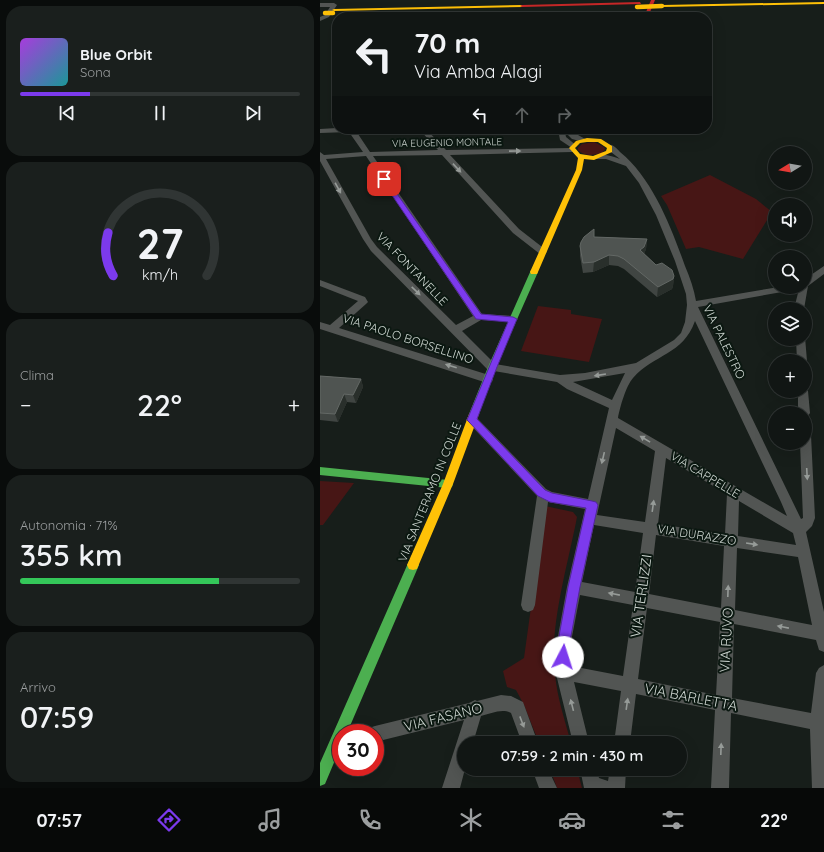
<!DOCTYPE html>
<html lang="it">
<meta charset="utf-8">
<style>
body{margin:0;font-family:Quicksand,sans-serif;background:#1a1f1d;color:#f1f3f6;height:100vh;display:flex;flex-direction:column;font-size:15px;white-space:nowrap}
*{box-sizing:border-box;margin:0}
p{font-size:13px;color:#9c9fa0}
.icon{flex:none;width:22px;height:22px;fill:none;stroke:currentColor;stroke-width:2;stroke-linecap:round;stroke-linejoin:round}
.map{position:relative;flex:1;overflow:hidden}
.sheet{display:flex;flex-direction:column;gap:6px;padding:6px;background:#090c0b;width:320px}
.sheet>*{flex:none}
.banner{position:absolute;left:12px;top:12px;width:380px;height:122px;border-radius:16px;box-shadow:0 4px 16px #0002,0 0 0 1px #303534;background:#111614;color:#f1f3f6;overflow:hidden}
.needle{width:26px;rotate:259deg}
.buttons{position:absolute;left:448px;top:146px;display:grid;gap:8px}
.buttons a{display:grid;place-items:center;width:44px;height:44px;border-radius:50%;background:#111614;box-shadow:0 4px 16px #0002,0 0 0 1px #303534;font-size:20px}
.speed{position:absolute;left:12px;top:724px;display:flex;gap:8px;font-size:20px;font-weight:700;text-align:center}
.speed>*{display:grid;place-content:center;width:52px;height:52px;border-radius:50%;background:#111614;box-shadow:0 4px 16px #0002,0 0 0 1px #303534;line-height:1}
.speed .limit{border:6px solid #d22;background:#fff;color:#111}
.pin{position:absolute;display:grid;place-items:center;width:34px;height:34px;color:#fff;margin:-17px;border-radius:8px;box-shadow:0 2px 6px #0006}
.me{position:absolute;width:44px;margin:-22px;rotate:5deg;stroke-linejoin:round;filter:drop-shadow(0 0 3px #0008)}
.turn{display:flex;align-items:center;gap:14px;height:84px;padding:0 16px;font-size:18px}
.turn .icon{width:52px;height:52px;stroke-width:2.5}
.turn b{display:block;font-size:28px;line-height:34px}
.lanes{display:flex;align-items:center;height:38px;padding:0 16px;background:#0003;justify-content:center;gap:20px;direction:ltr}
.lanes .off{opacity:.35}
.big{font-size:30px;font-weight:600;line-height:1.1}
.sheet .widget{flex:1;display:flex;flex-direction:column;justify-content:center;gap:6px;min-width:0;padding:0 14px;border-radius:16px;background:#1a1f1d}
.sheet .dial{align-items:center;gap:0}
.dial svg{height:104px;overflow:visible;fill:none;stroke:#303534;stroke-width:7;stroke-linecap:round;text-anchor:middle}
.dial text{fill:#f1f3f6;stroke:none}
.song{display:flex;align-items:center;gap:12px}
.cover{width:48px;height:48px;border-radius:6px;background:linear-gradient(135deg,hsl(280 70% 55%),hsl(180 70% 35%))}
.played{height:4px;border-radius:2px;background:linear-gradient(90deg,#7c3aed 25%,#303534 25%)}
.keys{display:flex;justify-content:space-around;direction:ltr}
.heat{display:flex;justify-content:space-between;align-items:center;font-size:22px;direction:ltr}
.charge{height:6px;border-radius:3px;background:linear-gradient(90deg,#34c759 71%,#303534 0)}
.trip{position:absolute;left:137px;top:736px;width:230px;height:40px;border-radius:20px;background:#111614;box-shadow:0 4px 16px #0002,0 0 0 1px #303534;font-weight:600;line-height:40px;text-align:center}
.tab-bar{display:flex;height:64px;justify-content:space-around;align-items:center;background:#070908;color:#9c9fa0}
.tab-bar .icon{width:28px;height:28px}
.tab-bar .current{color:#7c3aed}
.tab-bar b{font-size:18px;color:#f1f3f6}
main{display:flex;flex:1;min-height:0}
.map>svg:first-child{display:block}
.green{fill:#471615}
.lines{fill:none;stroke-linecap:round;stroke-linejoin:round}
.street{fill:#525553;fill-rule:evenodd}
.fast{fill:#4caf50;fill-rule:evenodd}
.slow{fill:#ffc107;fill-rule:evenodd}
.jam{fill:#c62828;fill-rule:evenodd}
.slow-bridge{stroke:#ffc107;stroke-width:4.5}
.wall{fill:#404542}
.shaded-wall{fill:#292f2b}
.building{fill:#4f5451;stroke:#636865}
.oneway{fill:#969b98}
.route{fill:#7c3aed;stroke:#51269a}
.labels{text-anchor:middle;stroke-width:4;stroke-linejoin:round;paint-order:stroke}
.far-street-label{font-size:10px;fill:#cdd5d0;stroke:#0b1811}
.street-label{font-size:12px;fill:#cdd5d0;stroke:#0b1811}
.near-street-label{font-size:14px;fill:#cdd5d0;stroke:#0b1811}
</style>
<main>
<section class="sheet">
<div class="widget">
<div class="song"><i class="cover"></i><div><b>Blue Orbit</b><p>Sona</p></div></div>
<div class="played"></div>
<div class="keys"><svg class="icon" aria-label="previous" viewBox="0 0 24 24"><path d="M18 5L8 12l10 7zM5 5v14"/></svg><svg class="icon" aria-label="pause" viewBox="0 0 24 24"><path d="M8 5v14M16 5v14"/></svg><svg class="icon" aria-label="next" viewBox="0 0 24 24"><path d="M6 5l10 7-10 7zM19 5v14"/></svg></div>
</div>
<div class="widget dial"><svg viewBox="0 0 100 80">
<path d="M14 69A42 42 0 1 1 86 69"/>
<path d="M14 69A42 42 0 0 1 10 36" stroke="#7c3aed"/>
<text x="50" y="56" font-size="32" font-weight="700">27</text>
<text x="50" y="72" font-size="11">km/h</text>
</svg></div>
<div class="widget"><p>Clima</p>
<div class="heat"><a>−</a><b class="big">22°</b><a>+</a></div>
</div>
<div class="widget"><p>Autonomia · 71%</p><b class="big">355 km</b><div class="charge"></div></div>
<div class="widget"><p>Arrivo</p><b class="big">07:59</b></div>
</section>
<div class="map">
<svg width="504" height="788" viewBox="0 0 504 788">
<rect width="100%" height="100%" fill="#171e1a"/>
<path class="green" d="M274,142L284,147L285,149L282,153C273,155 265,157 258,150V148L262,144Z
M390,175L436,199L452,212L423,259L379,247L366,249L347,205L341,196Z
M218,306L251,310V314L282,319L269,362L201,351Z
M0,481L34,483L3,525H0Z
M225,506L253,512L257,517C248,565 229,626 235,674C237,697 245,721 251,743H219L204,705L196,690L187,687L183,671L204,658Z
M230,769H257L262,788H237Z"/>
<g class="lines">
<path class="street" d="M0,3H14L17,5L9,17L0,21V17L5,15L10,7H0Z
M17,128L48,129L45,131H36L50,152L118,150L99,129H106L126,150L252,148L240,140L238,129H250L258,135L267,140L263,142L252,139L245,132L246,137L257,146L253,148L256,150L255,152H252L130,155L199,229L226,250L227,252L223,255L220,254L193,233L122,155L53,156L162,314L193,316L198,319L193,322L161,320L142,331L175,364L240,375L265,373L316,363L354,340L361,333L365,322L367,305L366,294L355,261L336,215L319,183L306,166L286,159H275L274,157C282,152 292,156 300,159L287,149V145C293,144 296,148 300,152C333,179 351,227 365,266C370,278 374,289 376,301L459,287H485V279L504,266V274L488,286L484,309H474L479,289L378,307L481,519L483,518L480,443H485V430L489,432L491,435L495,518L492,526L486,532L504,612V652L499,650L496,640L414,624L412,698L491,713L496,673L499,668L504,665V788H492L490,729L411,713L409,788H391L395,710L316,694L310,743H294L301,691L254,682L269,743H253L237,678L235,667L236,647L247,587L265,509L228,502L215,605L213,610L208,612L203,610L201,605L217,496L146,420L148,417L152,416L156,417L226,489L232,492L268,499L289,408L247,389L237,382L168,370L51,251L43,239L0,161V152L4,155L43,152L29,132L0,133V129ZM46,156L153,316L136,325L57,247L51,239L6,159ZM375,321L461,502L467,516L298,418C300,407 306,386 313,378C334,354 363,355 375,321ZM305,373L292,400L253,382ZM296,428L335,451L325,522L277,515ZM346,458L407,494L405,534L338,524ZM419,501L473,533L476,545L418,536ZM274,525L323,533L315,592L262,582ZM336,535L404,546L401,608L329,594ZM417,548L478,557L492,625L415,610ZM260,595L313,605L303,676L251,666L250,647ZM327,608L400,622L396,695L318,679Z
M0,280L45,297L48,302L46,304L19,328L172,376L173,379L172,382H164L0,329V322L10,325L38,301L0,286Z
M485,337L487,361L485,364V361H477L476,339H485Z
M485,388L488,391L490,413L488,416L485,417V413H478V391H485Z
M181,695L191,696L203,702L218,743H202L191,713C182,708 170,714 161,716L153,743H144L145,769L140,788H122L144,720L55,742V733H47L49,728L55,726L149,703L155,700L157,701Z
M212,769H228L237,788H219Z
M260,769H276L279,778L288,781L290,769H306L305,788H264Z"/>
<path class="fast" d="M211,270H217L218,272L176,367L159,414L157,416H151L149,414L168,367Z
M0,467L128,480L132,481L133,484L132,487L128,488L0,475Z
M93,560L97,561L99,565L27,733H21V746L5,784L0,786V763L89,561Z"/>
<path class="slow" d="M504,2V4L342,7L340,6L342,5Z
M202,5L203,7L14,11L12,10L14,9Z
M267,138L281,139L292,146V152L274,160L264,159L262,170L218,272L217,274H211L210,272L256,170L258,158L249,148L256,141ZM267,142H278L287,148L286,151L273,156L260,154L255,148L260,143Z
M154,410L157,412L159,414L133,484L97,569L93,570L89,569L87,565L123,484L149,414L151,412Z"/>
<path class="jam" d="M331,0H335L328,17H324Z
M320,2L321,4L202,7L200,6L202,5Z"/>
<path class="slow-bridge" d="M317,7L342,6
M5,13H13"/>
</g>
<path class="wall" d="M274,237L327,239L326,249L324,254L336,265L354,276L353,286L352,289L337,297L304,269L298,266L289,265L273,272L263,273L260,256V246Z
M0,376L41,379L43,387L36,403L27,402L18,422L0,420Z"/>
<path class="shaded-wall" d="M327,239L326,249L323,257L320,250Z
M289,255V265L273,272L274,262Z
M354,276L353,286L352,289L337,297L338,287Z
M41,379L43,387L36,403L33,395Z
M24,394L27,402L18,422L15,414Z"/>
<path class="building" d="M274,229V237L327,239L324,247L320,250L336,265L342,263L352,270L354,276L353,279L338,287L304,259L298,256L289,255L274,262L263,263L260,246L261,242L264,237Z
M0,376L41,379L33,395L24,394L15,414L0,413Z"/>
<defs><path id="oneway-solid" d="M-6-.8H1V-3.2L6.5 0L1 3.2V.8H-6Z"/></defs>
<g class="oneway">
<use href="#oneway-solid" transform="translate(195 151) rotate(-1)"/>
<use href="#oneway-solid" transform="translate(137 168) rotate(47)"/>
<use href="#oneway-solid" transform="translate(18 188) rotate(61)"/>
<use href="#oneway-solid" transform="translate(96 291) rotate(44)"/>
<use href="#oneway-solid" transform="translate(131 366) rotate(-162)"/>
<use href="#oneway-solid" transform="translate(280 375) rotate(171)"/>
<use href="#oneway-solid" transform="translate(325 439) rotate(-149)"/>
<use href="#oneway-solid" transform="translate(283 458) rotate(103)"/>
<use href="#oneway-solid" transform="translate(487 474) rotate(87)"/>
<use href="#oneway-solid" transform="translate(333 506) rotate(-82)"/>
<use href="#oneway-solid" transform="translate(432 544) rotate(9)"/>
<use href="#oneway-solid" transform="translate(408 591) rotate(-88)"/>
<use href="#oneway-solid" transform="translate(294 594) rotate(-169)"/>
<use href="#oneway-solid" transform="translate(463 627) rotate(-169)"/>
<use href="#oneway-solid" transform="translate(307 704) rotate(-82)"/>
<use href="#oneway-solid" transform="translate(252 705) rotate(-104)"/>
<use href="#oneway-solid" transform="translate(202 722) rotate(69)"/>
<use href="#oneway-solid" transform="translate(401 749) rotate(-88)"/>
</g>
<path class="route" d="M62,178H66L161,314L193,317L197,319L177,367L157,419L225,490L232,493L272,501L276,502L278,505L260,587L249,647V657L247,661L243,663L239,661L237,657V647L248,587L266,508L230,502L218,496L149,422L147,420L188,322L156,319L61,179Z"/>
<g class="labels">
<g class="far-street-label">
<text transform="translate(127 142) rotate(-1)" y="4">VIA EUGENIO MONTALE</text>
</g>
<g class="street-label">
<text transform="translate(92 269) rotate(46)" y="4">VIA FONTANELLE</text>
<text transform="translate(88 339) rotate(18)" y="4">VIA PAOLO BORSELLINO</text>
<text transform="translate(404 342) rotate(64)" y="4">VIA PALESTRO</text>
<text transform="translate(385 475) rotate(31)" y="4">VIA CAPPELLE</text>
<text transform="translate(110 492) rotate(-68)" y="4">VIA SANTERAMO IN COLLE</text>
<text transform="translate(377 535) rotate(9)" y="4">VIA DURAZZO</text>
</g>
<g class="near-street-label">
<text transform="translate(321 596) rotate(-82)" y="5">VIA TERLIZZI</text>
<text transform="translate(406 640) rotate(-87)" y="5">VIA RUVO</text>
<text transform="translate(371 697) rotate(11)" y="5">VIA BARLETTA</text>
<text transform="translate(123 717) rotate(-14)" y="5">VIA FASANO</text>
</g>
</g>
</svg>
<div class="buttons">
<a><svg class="needle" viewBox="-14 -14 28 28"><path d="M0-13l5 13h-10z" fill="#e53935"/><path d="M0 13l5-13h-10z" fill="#9c9fa0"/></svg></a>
<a><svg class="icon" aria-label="sound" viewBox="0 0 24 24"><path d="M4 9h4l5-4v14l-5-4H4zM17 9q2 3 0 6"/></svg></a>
<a><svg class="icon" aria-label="search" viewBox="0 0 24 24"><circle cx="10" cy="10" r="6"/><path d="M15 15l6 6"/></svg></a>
<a><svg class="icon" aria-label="layers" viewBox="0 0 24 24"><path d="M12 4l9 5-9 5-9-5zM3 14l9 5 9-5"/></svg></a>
<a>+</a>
<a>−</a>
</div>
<div class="speed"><div class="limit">30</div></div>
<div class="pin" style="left:64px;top:179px;background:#d93025"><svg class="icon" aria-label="arrive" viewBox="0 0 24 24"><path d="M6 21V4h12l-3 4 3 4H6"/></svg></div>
<svg class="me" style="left:243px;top:657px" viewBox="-20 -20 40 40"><circle r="19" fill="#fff"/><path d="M0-13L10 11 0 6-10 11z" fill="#7c3aed"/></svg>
<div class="trip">07:59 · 2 min · 430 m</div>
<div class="banner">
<div class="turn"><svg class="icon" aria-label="left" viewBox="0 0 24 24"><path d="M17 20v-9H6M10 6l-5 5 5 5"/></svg><div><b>70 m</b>Via Amba Alagi</div></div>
<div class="lanes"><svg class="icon" aria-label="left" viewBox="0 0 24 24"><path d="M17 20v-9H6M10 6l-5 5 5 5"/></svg><svg class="icon off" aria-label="ahead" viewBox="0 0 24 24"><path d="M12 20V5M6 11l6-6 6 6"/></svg><svg class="icon off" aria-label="right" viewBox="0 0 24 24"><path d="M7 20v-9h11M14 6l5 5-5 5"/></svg></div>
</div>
</div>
</main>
<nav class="tab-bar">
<b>07:57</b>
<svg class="icon current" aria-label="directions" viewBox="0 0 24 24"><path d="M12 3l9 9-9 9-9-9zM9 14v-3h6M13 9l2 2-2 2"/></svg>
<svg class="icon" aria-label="music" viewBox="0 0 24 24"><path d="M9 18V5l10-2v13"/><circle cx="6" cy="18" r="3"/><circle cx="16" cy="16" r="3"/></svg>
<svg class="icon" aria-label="phone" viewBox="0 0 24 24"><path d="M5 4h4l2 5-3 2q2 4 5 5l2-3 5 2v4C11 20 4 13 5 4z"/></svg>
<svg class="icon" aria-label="climate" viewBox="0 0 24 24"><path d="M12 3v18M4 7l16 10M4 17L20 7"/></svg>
<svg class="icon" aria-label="car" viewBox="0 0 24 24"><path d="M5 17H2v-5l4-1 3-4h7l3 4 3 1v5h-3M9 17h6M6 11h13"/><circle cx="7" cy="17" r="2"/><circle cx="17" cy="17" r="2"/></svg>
<svg class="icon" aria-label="filters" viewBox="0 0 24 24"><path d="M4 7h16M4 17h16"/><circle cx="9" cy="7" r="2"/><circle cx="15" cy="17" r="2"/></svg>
<b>22°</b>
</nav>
